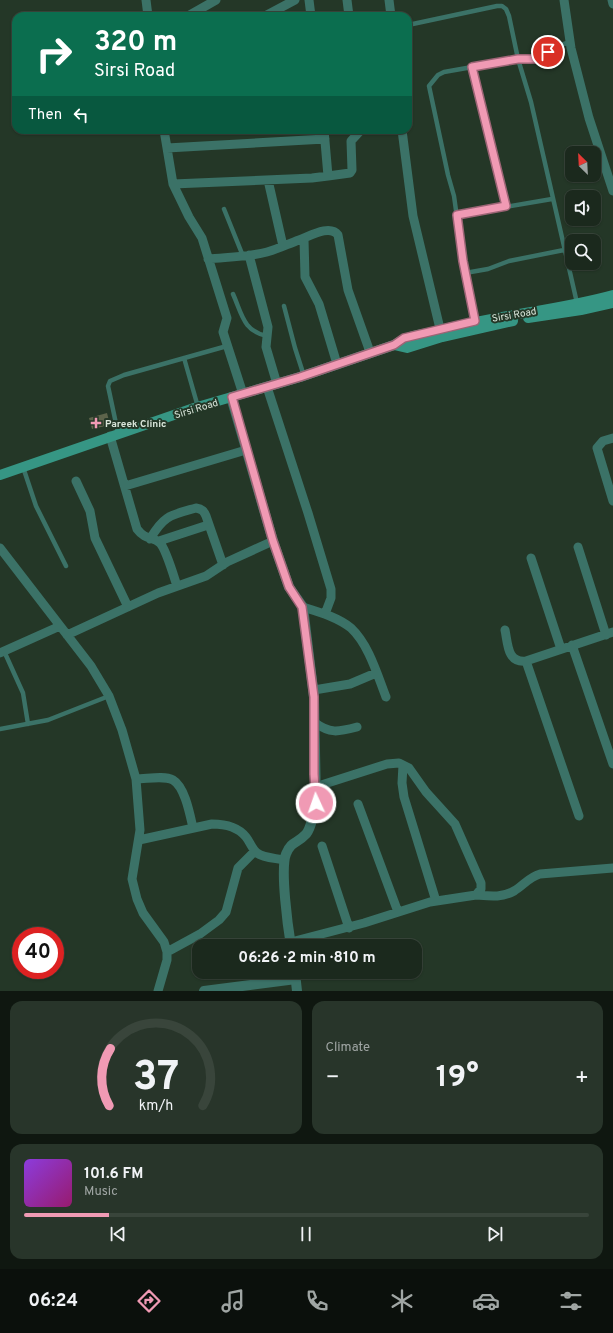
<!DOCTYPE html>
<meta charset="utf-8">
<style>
body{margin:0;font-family:Overpass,sans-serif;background:#28352a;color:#f1f3f6;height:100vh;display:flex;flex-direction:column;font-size:15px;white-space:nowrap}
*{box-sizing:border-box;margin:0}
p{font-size:13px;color:#a0a6a4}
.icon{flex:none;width:22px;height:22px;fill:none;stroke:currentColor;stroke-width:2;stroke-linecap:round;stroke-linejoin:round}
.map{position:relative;height:991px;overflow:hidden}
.sheet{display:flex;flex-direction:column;gap:10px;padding:10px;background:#0f1710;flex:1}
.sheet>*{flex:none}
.guide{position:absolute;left:12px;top:12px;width:400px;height:122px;border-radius:12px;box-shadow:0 1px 3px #0004,0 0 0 1px #39453b;background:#0b6e4f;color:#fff;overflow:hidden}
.needle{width:26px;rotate:336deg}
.tools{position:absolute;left:565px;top:146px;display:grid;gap:8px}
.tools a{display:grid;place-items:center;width:36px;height:36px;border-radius:8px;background:#1b291d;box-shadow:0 1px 3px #0004,0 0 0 1px #39453b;font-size:20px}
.speed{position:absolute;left:12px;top:927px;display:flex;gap:8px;font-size:20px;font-weight:700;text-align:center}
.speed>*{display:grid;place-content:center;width:52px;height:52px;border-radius:50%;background:#1b291d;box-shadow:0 1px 3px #0004,0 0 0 1px #39453b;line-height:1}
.speed .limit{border:6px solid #d22;background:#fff;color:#111}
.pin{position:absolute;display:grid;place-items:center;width:34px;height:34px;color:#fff;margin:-17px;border:2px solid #fff;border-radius:50%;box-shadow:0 1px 4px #0007}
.me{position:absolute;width:44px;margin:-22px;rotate:357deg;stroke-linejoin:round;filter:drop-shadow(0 0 3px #0008)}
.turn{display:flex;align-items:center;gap:14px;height:84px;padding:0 16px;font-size:18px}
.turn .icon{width:52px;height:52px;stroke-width:2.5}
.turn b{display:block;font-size:28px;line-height:34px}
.then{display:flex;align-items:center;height:38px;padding:0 16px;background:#0003;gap:8px;font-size:15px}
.big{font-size:30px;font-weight:700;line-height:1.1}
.sheet .card{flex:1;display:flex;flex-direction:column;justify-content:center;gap:6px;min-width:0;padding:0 14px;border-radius:12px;background:#28352a}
.sheet .dial{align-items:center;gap:0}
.dial svg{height:104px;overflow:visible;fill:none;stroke:#39453b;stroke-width:7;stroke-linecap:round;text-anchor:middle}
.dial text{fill:#f1f3f6;stroke:none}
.song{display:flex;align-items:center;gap:12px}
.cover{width:48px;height:48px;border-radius:6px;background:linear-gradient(135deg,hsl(270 70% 55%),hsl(320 70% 35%))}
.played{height:4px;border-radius:2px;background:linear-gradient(90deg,#f09ab4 15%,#39453b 15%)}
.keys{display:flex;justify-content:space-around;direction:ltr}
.heat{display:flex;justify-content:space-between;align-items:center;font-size:22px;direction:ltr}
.sheet .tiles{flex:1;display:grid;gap:10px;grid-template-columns:1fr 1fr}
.card:last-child{grid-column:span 2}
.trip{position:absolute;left:192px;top:939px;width:230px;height:40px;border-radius:12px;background:#1b291d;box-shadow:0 1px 3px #0004,0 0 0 1px #39453b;font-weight:700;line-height:40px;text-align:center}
.tab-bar{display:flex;height:64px;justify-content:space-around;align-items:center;background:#0b100c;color:#a0a6a4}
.tab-bar .icon{width:28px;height:28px}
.tab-bar .current{color:#f09ab4}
.tab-bar b{font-size:18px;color:#f1f3f6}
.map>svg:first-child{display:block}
.building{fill:#5d644b}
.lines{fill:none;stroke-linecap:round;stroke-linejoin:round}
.service{stroke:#3b7267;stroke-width:4.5}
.minor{stroke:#3b7267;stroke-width:9}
.tertiary{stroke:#3b7267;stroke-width:10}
.secondary{stroke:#369684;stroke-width:10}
.route-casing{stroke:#9c6475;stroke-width:10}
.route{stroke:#f09ab4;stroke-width:7}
.poi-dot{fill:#f09ab4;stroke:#243727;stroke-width:1.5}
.labels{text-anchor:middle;stroke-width:4;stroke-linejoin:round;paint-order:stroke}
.street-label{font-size:10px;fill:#dae6db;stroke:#243727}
.poi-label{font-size:10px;font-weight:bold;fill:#dae6db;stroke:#243727;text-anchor:start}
</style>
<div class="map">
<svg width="613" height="991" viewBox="0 0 613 991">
<rect width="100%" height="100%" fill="#243727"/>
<path class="building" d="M107,413L110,425L92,429L89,418Z"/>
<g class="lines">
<path class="service" d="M408,25L497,6H502L506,9L509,16L518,59L531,102L577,303
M472,67L506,206
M224,209L243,256
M457,215L552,199
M465,273L488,269L509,261L564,250
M233,294C242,314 243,331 267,336
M284,306L295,348L304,376
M475,321L463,261L454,196L448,175L429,86L438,75L444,72L518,59H535L561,45L570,42
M184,358L198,407
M118,433L108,386L110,381L124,375L227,346
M23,467L36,506L66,566
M4,651L23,693L28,724
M0,729L48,720L109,696"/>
<path class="minor" d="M146,0L148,16
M309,0L311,16
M347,0L349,16
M389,0L391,16
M564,0L571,48L589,118L613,191
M612,0L613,4
M188,16L216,0
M265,16L295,0
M164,130L173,184L189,217L202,238L227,318L223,332L243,394
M402,130L413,216L442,337
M167,148L325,139
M328,176L350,173L352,170L351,141L361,130
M268,180L283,246
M173,184L312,178L328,176L324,130
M304,239L305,277L319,304L337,364
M249,255L268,327L266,347L277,384
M208,259C228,257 248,257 267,252C278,249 288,244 299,240C310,236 330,224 338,235L348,290L370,352
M267,387L308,513L331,589V598L325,614
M110,436L137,529C146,541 153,536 160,543C166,549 174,577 177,586
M613,438L603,441L597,448L613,501
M76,481L90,511L95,538L128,607
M125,486L246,450
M150,539C164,515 171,515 196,508C202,509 204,511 206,516L223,565
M159,541L208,525
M578,547L606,635
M0,548L91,666L109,696L122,730L136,779L140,830L132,879L137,899L143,913L164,942L167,952V960L158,991
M531,558L561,649
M303,607C319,612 337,617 351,628C369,645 377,674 386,697
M505,630C508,644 507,663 526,661L613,632
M67,635L158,593L206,576L227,562L273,541
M572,645L613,764
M0,653L60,626
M526,661L579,816
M314,690L350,684L376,673
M314,722C330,734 338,732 357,727
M403,765L402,783L404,797L436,901
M136,779C147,779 164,775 173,780C185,787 190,815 193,828
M358,804L398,912
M139,840L212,824C224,824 238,827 246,837C250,842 252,849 257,853C264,858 275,858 284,860
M322,846L349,928
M476,895C489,896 502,898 514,891C524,885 529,877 540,874L613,868
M291,942L364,923L430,902L476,895L481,889V883L455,824L426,792L409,768L399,763L387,764L315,787
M167,952L200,934L219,920L226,912L238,868L255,851"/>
<path class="tertiary" d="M231,397L273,541L289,587L303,607L314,697L316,803C314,811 311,830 305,835C298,843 291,841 286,854C280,869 288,928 291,946
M295,973L297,991
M204,991L296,979"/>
<path class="secondary" d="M528,318L581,310L613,303
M394,345L407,348L442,337L513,321
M0,475L194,408L300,377L394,345C408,335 420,335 437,331C495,315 555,311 613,295"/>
</g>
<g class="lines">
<defs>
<path id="route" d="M316,803L314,774V697L302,607L289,587L273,541L232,397L300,377L394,345L404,338L475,321L463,261L457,215L506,206L472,67L518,59H535L548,52"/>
</defs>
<use href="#route" class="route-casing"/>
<use href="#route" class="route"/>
</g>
<path class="poi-dot" d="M94 417h4v4h4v4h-4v4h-4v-4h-4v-4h4z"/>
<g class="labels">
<g class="street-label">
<text transform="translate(514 314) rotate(-10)" y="4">Sirsi Road</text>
<text transform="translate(196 408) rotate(-17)" y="4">Sirsi Road</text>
</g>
<g class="poi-label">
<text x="105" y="427">Pareek Clinic</text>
</g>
</g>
</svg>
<div class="tools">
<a><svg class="needle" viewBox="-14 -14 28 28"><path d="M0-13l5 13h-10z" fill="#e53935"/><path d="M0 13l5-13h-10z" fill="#a0a6a4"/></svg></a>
<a><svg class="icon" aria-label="sound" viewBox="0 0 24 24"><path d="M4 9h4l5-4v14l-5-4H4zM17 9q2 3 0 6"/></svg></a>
<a><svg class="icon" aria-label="search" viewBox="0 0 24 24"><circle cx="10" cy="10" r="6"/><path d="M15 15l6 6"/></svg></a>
</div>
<div class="speed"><div class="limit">40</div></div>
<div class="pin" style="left:548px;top:52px;background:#d93025"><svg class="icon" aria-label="arrive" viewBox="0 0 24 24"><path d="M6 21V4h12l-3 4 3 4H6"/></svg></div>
<svg class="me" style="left:316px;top:803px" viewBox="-20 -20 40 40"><circle r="17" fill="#f09ab4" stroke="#fff" stroke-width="3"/><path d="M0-11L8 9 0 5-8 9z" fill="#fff"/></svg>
<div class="trip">06:26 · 2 min · 810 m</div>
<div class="guide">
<div class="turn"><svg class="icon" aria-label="right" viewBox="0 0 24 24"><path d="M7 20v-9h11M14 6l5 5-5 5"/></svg><div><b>320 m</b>Sirsi Road</div></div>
<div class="then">Then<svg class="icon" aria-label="left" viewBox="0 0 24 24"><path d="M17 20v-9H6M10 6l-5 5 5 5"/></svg></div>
</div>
</div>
<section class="sheet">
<div class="tiles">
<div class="card dial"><svg viewBox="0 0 100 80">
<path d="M14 69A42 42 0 1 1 86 69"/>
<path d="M14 69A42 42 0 0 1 15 25" stroke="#f09ab4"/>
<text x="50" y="56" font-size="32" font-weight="700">37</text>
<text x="50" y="72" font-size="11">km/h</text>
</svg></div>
<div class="card"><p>Climate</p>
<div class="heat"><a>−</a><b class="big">19°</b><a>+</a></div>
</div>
<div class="card">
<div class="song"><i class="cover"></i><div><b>101.6 FM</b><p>Music</p></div></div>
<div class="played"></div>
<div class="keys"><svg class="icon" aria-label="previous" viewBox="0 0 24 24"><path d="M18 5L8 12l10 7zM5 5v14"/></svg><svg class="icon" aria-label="pause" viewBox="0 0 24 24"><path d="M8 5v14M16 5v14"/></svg><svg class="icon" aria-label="next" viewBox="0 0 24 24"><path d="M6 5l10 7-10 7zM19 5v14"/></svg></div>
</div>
</div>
</section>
<nav class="tab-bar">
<b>06:24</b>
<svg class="icon current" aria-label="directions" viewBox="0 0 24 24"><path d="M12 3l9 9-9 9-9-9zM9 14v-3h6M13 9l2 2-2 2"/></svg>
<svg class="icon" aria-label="music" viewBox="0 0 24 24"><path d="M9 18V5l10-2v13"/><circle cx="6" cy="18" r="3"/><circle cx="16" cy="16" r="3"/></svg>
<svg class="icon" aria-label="phone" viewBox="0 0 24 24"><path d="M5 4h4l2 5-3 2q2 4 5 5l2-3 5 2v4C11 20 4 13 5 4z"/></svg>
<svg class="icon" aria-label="climate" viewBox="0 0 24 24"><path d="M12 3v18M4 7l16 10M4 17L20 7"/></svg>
<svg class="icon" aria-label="car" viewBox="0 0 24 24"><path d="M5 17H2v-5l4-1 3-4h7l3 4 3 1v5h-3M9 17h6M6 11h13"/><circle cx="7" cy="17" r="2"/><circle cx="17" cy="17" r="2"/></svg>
<svg class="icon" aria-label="filters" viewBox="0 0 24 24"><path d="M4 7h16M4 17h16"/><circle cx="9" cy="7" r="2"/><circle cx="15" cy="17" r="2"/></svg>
</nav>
